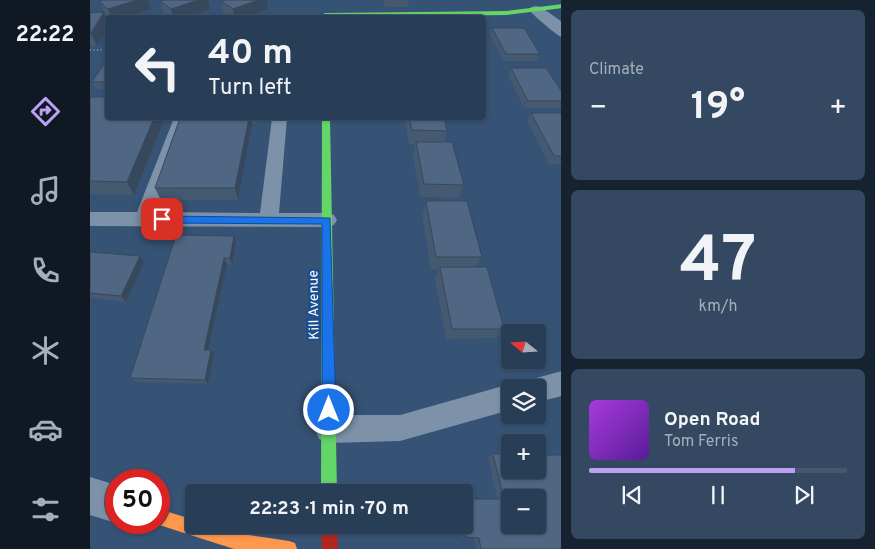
<!DOCTYPE html>
<meta charset="utf-8">
<style>
body{margin:0;font-family:Overpass,sans-serif;background:#344961;color:#f1f3f6;height:100vh;display:flex;flex-direction:column;font-size:19px;white-space:nowrap}
*{box-sizing:border-box;margin:0}
p{font-size:16px;color:#a5aeba}
.icon{flex:none;width:28px;height:28px;fill:none;stroke:currentColor;stroke-width:2;stroke-linecap:round;stroke-linejoin:round}
.map{position:relative;flex:1;overflow:hidden}
.sheet{display:flex;flex-direction:column;gap:10px;padding:10px;background:#162230;width:314px}
.sheet>*{flex:none}
.banner{position:absolute;left:15px;top:15px;width:381px;height:105px;border-radius:5px;box-shadow:0 1px 4px #0004,0 0 0 1px #44576d;background:#283e57;color:#f1f3f6;overflow:hidden}
.needle{width:32px;rotate:288deg}
.controls{position:absolute;left:411px;top:324px;display:grid;gap:10px}
.controls a{display:grid;place-items:center;width:45px;height:45px;border-radius:5px;background:#283e57;box-shadow:0 1px 4px #0004,0 0 0 1px #44576d;font-size:25px}
.speed{position:absolute;left:15px;top:469px;display:flex;gap:10px;font-size:25px;font-weight:700;text-align:center}
.speed>*{display:grid;place-content:center;width:65px;height:65px;border-radius:50%;background:#283e57;box-shadow:0 1px 4px #0004,0 0 0 1px #44576d;line-height:1}
.speed .limit{border:8px solid #d22;background:#fff;color:#111}
.pin{position:absolute;display:grid;place-items:center;width:42px;height:42px;color:#fff;margin:-21px;border-radius:10px;box-shadow:0 2px 8px #0006}
.me{position:absolute;width:55px;margin:-28px;rotate:0deg;stroke-linejoin:round;filter:drop-shadow(0 0 4px #0008)}
.turn{display:flex;align-items:center;gap:18px;height:105px;padding:0 20px;font-size:22px}
.turn .icon{width:65px;height:65px;stroke-width:2.5}
.turn b{display:block;font-size:35px;line-height:42px}
.big{font-size:38px;font-weight:700;line-height:1.1}
.sheet .card{flex:1;display:flex;flex-direction:column;justify-content:center;gap:8px;min-width:0;padding:0 18px;border-radius:8px;background:#344961}
.sheet .dial{align-items:center;gap:0}
.dial b{font-size:65px;line-height:1}
.song{display:flex;align-items:center;gap:15px}
.cover{width:60px;height:60px;border-radius:8px;background:linear-gradient(135deg,hsl(280 70% 55%),hsl(270 70% 35%))}
.played{height:5px;border-radius:2px;background:linear-gradient(90deg,#bca0f2 80%,#44576d 80%)}
.keys{display:flex;justify-content:space-around;direction:ltr}
.heat{display:flex;justify-content:space-between;align-items:center;font-size:28px;direction:ltr}
.trip{position:absolute;left:95px;top:484px;width:288px;height:50px;border-radius:5px;background:#283e57;box-shadow:0 1px 4px #0004,0 0 0 1px #44576d;font-weight:700;line-height:50px;text-align:center}
main{display:flex;flex:1;min-height:0}
.menu{display:flex;flex-direction:column;width:90px;justify-content:space-around;align-items:center;background:#101923;color:#a5aeba}
.menu .icon{width:35px;height:35px}
.menu .active{color:#bca0f2}
.menu b{font-size:22px;color:#f1f3f6}
.map>svg:first-child{display:block}
.lines{fill:none;stroke-linecap:round;stroke-linejoin:round}
.path{stroke:#7d92a8;stroke-width:2;stroke-dasharray:1 2.5;stroke-linecap:butt}
.lane{fill:#7d92a8;fill-rule:evenodd}
.street{fill:#7d92a8;fill-rule:evenodd}
.fast{fill:#63d668;fill-rule:evenodd}
.slow{fill:#ff974d;fill-rule:evenodd}
.jam{fill:#b3261e;fill-rule:evenodd}
.wall{fill:#455971}
.shaded-wall{fill:#38485c}
.building{fill:#506783;stroke:#38485c;fill-rule:evenodd}
.route{fill:#1a73e8;stroke:#114b97}
.labels{text-anchor:middle;stroke-width:5;stroke-linejoin:round;paint-order:stroke}
.street-label{font-size:14px;fill:#fff;stroke:#1b4f8f}
</style>
<main>
<nav class="menu">
<b>22:22</b>
<svg class="icon active" aria-label="directions" viewBox="0 0 24 24"><path d="M12 3l9 9-9 9-9-9zM9 14v-3h6M13 9l2 2-2 2"/></svg>
<svg class="icon" aria-label="music" viewBox="0 0 24 24"><path d="M9 18V5l10-2v13"/><circle cx="6" cy="18" r="3"/><circle cx="16" cy="16" r="3"/></svg>
<svg class="icon" aria-label="phone" viewBox="0 0 24 24"><path d="M5 4h4l2 5-3 2q2 4 5 5l2-3 5 2v4C11 20 4 13 5 4z"/></svg>
<svg class="icon" aria-label="climate" viewBox="0 0 24 24"><path d="M12 3v18M4 7l16 10M4 17L20 7"/></svg>
<svg class="icon" aria-label="car" viewBox="0 0 24 24"><path d="M5 17H2v-5l4-1 3-4h7l3 4 3 1v5h-3M9 17h6M6 11h13"/><circle cx="7" cy="17" r="2"/><circle cx="17" cy="17" r="2"/></svg>
<svg class="icon" aria-label="filters" viewBox="0 0 24 24"><path d="M4 7h16M4 17h16"/><circle cx="9" cy="7" r="2"/><circle cx="15" cy="17" r="2"/></svg>
</nav>
<div class="map">
<svg width="472" height="549" viewBox="0 0 472 549">
<rect width="100%" height="100%" fill="#365274"/>
<g class="lines">
<path class="path" d="M0,50H18"/>
<path class="lane" d="M84,118H100L66,212L170,213L182,118H197L189,213H237L244,215L247,220L244,225L237,227L0,226V212H47Z
M472,371V396L448,402V388H436L439,380Z
M420,384L428,388H420V410L310,441L239,443L229,439L225,429L229,419L239,415H310Z"/>
<path class="street" d="M446,6L451,7L472,22V37C467,36 442,14 439,10L441,7Z
M0,477L26,485V522H28L26,523L0,515Z"/>
<path class="fast" d="M472,4V8L417,15L235,17L232,15L235,13L417,11Z
M232,118H240L247,492H231Z"/>
<path class="slow" d="M69,509L104,520V525H120L145,533L199,541L205,543L207,549H144L63,523L69,522Z"/>
<path class="jam" d="M231,525H247L248,549H232Z"/>
</g>
<path class="wall" d="M135,0H177L178,9L155,18H139L133,14L131,1Z
M293,0H319L318,7H295Z
M9,1L61,9L34,18H19L14,14L7,46H0V13L14,12Z
M70,1L120,9L95,18H79L74,14Z
M402,28L450,54L447,61H413L400,35Z
M18,58V90L6,89L2,82Z
M421,68L472,92V108H434L418,75Z
M0,97L18,118H75L44,195L0,194Z
M441,113H472V164H459L437,121Z
M90,118H168L167,124H162L148,200H71L65,188Z
M314,118H354L357,131L354,142L374,185L369,198L330,197L323,155L325,144H319Z
M336,201L392,257L386,267L414,329L406,338L356,339L345,279L349,269H341L332,214Z
M146,243L142,265L137,264L118,350H121L124,355L118,384L46,382L40,378Z
M0,252L54,262L36,302L0,298Z
M403,454L472,549H386L384,537H370L368,525H374L407,499L398,457Z"/>
<path class="shaded-wall" d="M47,0H58L61,9L34,18H22L18,9Z
M108,0H118L120,9L95,18H83L81,9Z
M168,0H177L178,9L155,18H145L143,9Z
M14,12L18,22V27L7,46L1,33Z
M64,118H75L44,195L37,182Z
M159,118H161L162,124L148,200L145,188Z
M144,236L146,243L142,265L140,258Z
M50,256L54,262L36,302L31,296Z
M134,258L137,264L117,355L114,350Z
M121,350L124,355L118,384L115,380Z"/>
<path class="building" d="M13,0H47L18,9L9,1Z
M74,0H108L81,9L70,1Z
M135,0H168L143,9L131,1Z
M14,12L1,33H0V13Z
M402,28H434L450,54H416Z
M18,58V82H2Z
M421,68H456L472,92V101H438Z
M0,97H18V118H64L37,182L0,181Z
M441,113H472V156H464Z
M90,118H159L145,188H65Z
M319,118H354L357,131L322,130Z
M326,142H362L374,185L334,184Z
M336,201H377L392,257H346Z
M86,235L144,236L140,258H134L114,350H121L115,380L40,378Z
M0,252L50,256L31,296L0,293Z
M350,267H397L414,329H362Z
M403,454H420V470H448V455H472V549H391L389,538L375,537L373,525H374V499H414ZM420,498H448V525H420Z"/>
<path class="route" d="M72,216L240,218L246,410L244,415L239,417L234,415L232,410V224L72,223L67,219Z"/>
<g class="labels">
<g class="street-label">
<text transform="translate(223 305) rotate(-91)" y="5">Kill Avenue</text>
</g>
</g>
</svg>
<div class="controls">
<a><svg class="needle" viewBox="-14 -14 28 28"><path d="M0-13l5 13h-10z" fill="#e53935"/><path d="M0 13l5-13h-10z" fill="#a5aeba"/></svg></a>
<a><svg class="icon" aria-label="layers" viewBox="0 0 24 24"><path d="M12 4l9 5-9 5-9-5zM3 14l9 5 9-5"/></svg></a>
<a>+</a>
<a>−</a>
</div>
<div class="speed"><div class="limit">50</div></div>
<div class="pin" style="left:72px;top:219px;background:#d93025"><svg class="icon" aria-label="arrive" viewBox="0 0 24 24"><path d="M6 21V4h12l-3 4 3 4H6"/></svg></div>
<svg class="me" style="left:239px;top:410px" viewBox="-20 -20 40 40"><circle r="17" fill="#1a73e8" stroke="#fff" stroke-width="3"/><path d="M0-11L8 9 0 5-8 9z" fill="#fff"/></svg>
<div class="trip">22:23 · 1 min · 70 m</div>
<div class="banner">
<div class="turn"><svg class="icon" aria-label="left" viewBox="0 0 24 24"><path d="M17 20v-9H6M10 6l-5 5 5 5"/></svg><div><b>40 m</b>Turn left</div></div>
</div>
</div>
<section class="sheet">
<div class="card"><p>Climate</p>
<div class="heat"><a>−</a><b class="big">19°</b><a>+</a></div>
</div>
<div class="card dial"><b>47</b><p>km/h</p></div>
<div class="card">
<div class="song"><i class="cover"></i><div><b>Open Road</b><p>Tom Ferris</p></div></div>
<div class="played"></div>
<div class="keys"><svg class="icon" aria-label="previous" viewBox="0 0 24 24"><path d="M18 5L8 12l10 7zM5 5v14"/></svg><svg class="icon" aria-label="pause" viewBox="0 0 24 24"><path d="M8 5v14M16 5v14"/></svg><svg class="icon" aria-label="next" viewBox="0 0 24 24"><path d="M6 5l10 7-10 7zM19 5v14"/></svg></div>
</div>
</section>
</main>
